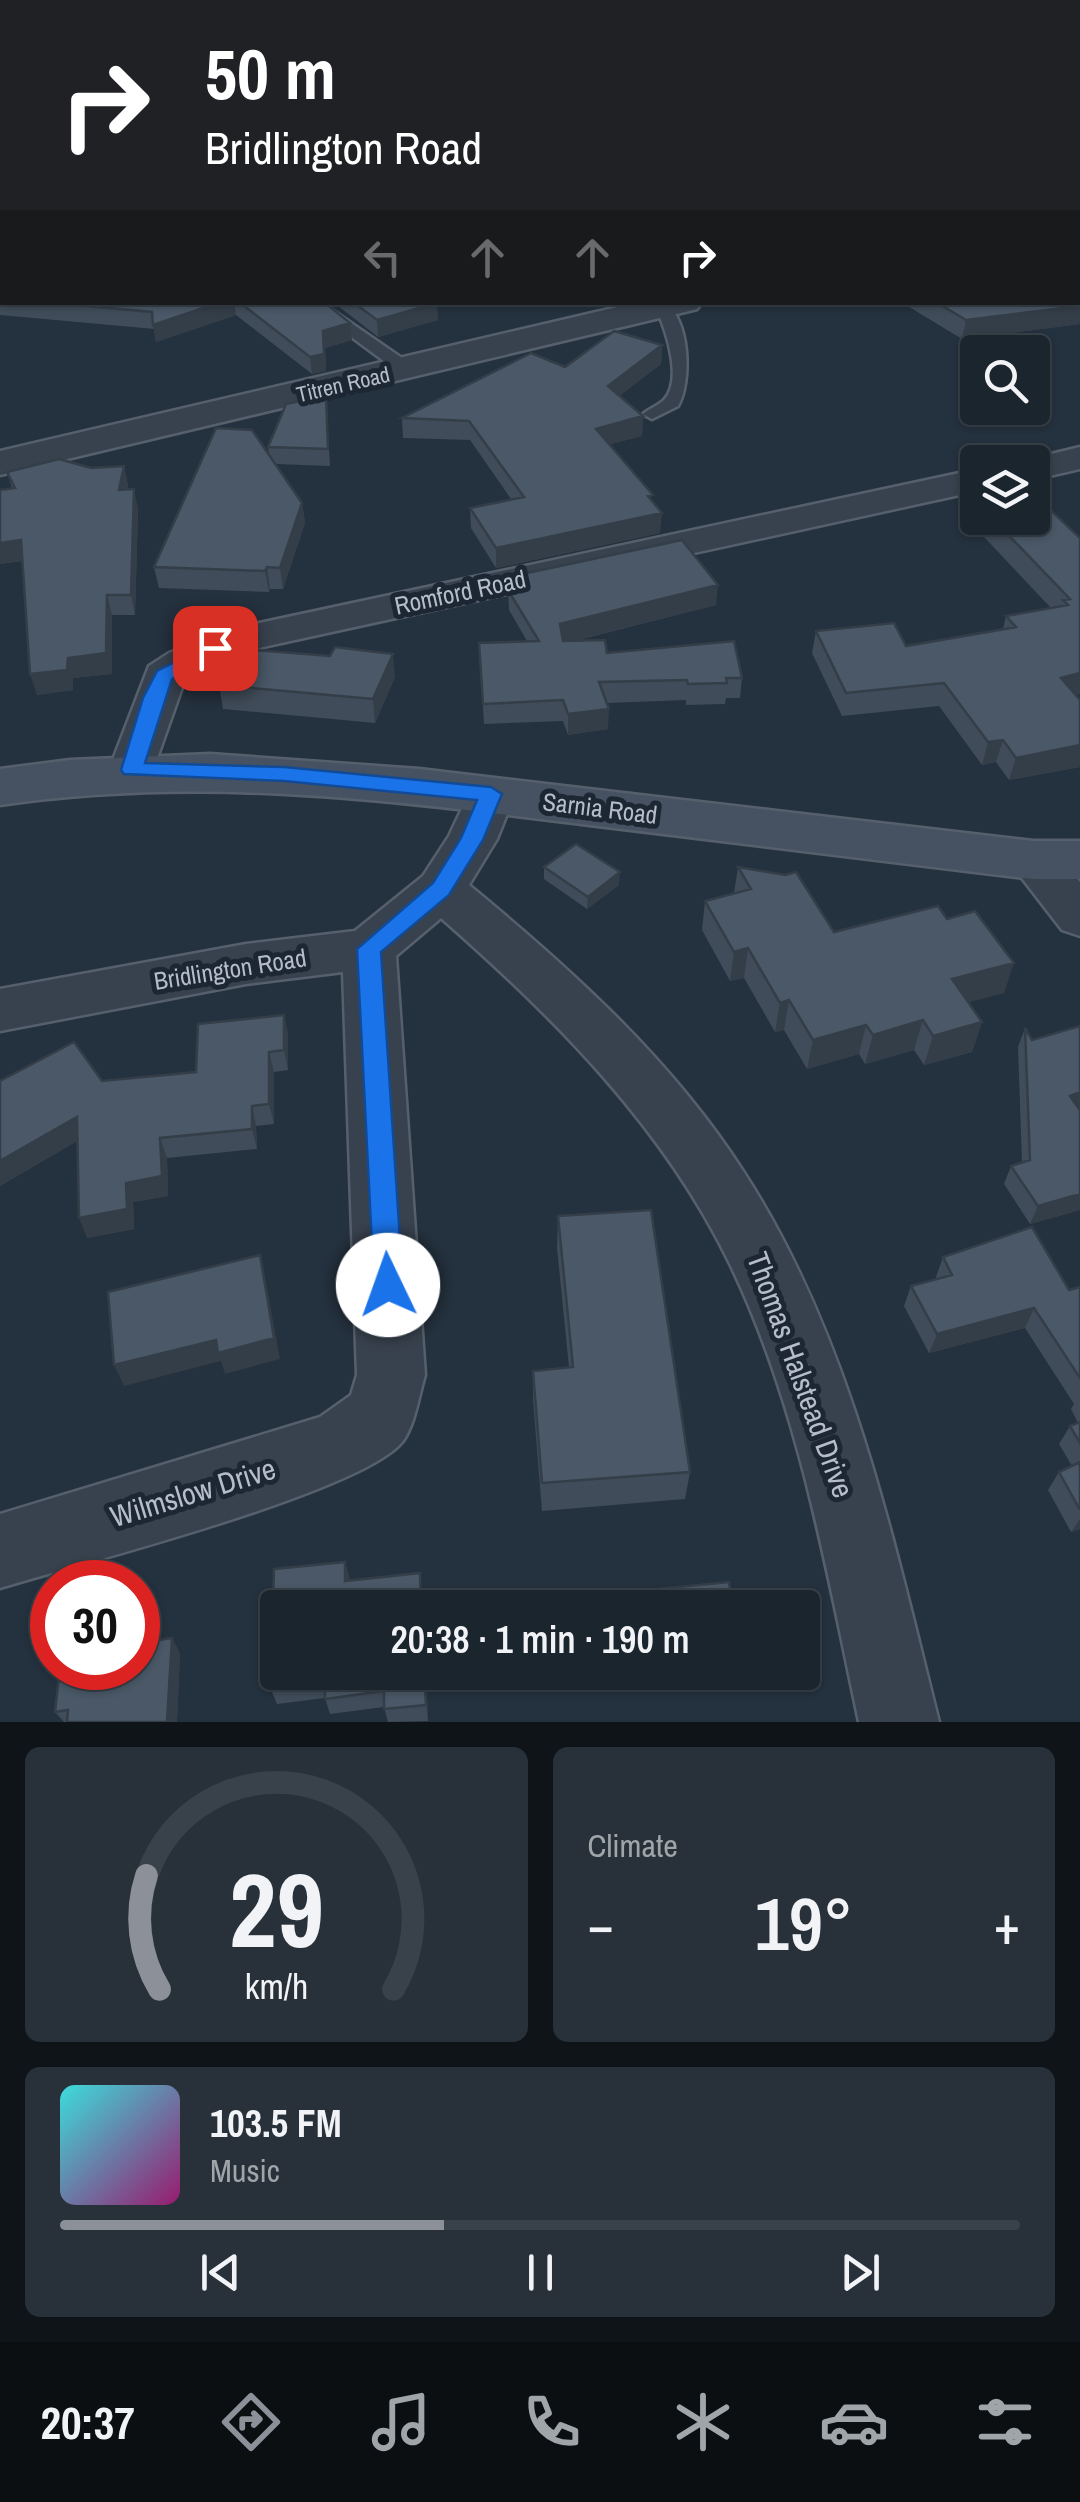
<!DOCTYPE html>
<meta charset="utf-8">
<style>
body{margin:0;font-family:"Archivo Narrow",sans-serif;background:#28313a;color:#f1f3f6;height:100vh;display:flex;flex-direction:column;font-size:38px;white-space:nowrap}
*{box-sizing:border-box;margin:0}
p{font-size:32px;color:#a0a5aa}
.icon{flex:none;width:55px;height:55px;fill:none;stroke:currentColor;stroke-width:2;stroke-linecap:round;stroke-linejoin:round}
.map{position:relative;height:1722px;overflow:hidden}
.details{display:flex;flex-direction:column;gap:25px;padding:25px;background:#0f1419;flex:1}
.details>*{flex:none}
.guide{position:absolute;left:0px;top:0px;width:1080px;height:305px;box-shadow:0 2px 8px #0004,0 0 0 2px #39424a;background:#202124;color:#fff;overflow:hidden}
.fabs{position:absolute;left:960px;top:335px;display:grid;gap:20px}
.fabs a{display:grid;place-items:center;width:90px;height:90px;border-radius:10px;background:#1b252e;box-shadow:0 2px 8px #0004,0 0 0 2px #39424a;font-size:50px}
.speed{position:absolute;left:30px;top:1560px;display:flex;gap:20px;font-size:50px;font-weight:700;text-align:center}
.speed>*{display:grid;place-content:center;width:130px;height:130px;border-radius:50%;background:#1b252e;box-shadow:0 2px 8px #0004,0 0 0 2px #39424a;line-height:1}
.speed .limit{border:15px solid #d22;background:#fff;color:#111}
.pin{position:absolute;display:grid;place-items:center;width:85px;height:85px;color:#fff;margin:-42px;border-radius:20px;box-shadow:0 5px 15px #0006}
.me{position:absolute;width:110px;margin:-55px;rotate:357deg;stroke-linejoin:round;filter:drop-shadow(0 0 8px #0008)}
.turn{display:flex;align-items:center;gap:35px;height:210px;padding:0 40px;font-size:45px}
.turn .icon{width:130px;height:130px;stroke-width:2.5}
.turn b{display:block;font-size:70px;line-height:85px}
.lanes{display:flex;align-items:center;height:95px;padding:0 40px;background:#0003;justify-content:center;gap:50px;direction:ltr}
.lanes .off{opacity:.35}
.big{font-size:75px;font-weight:600;line-height:1.1}
.details .tile{flex:1;display:flex;flex-direction:column;justify-content:center;gap:15px;min-width:0;padding:0 35px;border-radius:15px;background:#28313a}
.details .dial{align-items:center;gap:0}
.dial svg{height:260px;overflow:visible;fill:none;stroke:#39424a;stroke-width:7;stroke-linecap:round;text-anchor:middle}
.dial text{fill:#f1f3f6;stroke:none}
.song{display:flex;align-items:center;gap:30px}
.cover{width:120px;height:120px;border-radius:15px;background:linear-gradient(135deg,hsl(180 70% 55%),hsl(320 70% 35%))}
.played{height:10px;border-radius:5px;background:linear-gradient(90deg,#8c9099 40%,#39424a 40%)}
.keys{display:flex;justify-content:space-around;direction:ltr}
.heat{display:flex;justify-content:space-between;align-items:center;font-size:55px;direction:ltr}
.details .tiles{flex:1;display:grid;gap:25px;grid-template-columns:1fr 1fr}
.tile:last-child{grid-column:span 2}
.trip{position:absolute;left:260px;top:1590px;width:560px;height:100px;border-radius:10px;background:#1b252e;box-shadow:0 2px 8px #0004,0 0 0 2px #39424a;font-weight:600;line-height:100px;text-align:center}
.dock{display:flex;height:160px;justify-content:space-around;align-items:center;background:#0b0f12;color:#a0a5aa}
.dock .icon{width:70px;height:70px}
.dock .active{color:#8c9099}
.dock b{font-size:45px;color:#f1f3f6}
.map>svg:first-child{display:block}
.lines{fill:none;stroke-linecap:round;stroke-linejoin:round}
.service-casing{stroke:#56606c;stroke-width:5}
.minor-casing{stroke:#56606c;stroke-width:5}
.tertiary-casing{stroke:#56606c;stroke-width:5}
.secondary-casing{stroke:#56606c;stroke-width:5}
.service{fill:#38424e;fill-rule:evenodd}
.minor{fill:#38424e;fill-rule:evenodd}
.tertiary{fill:#38424e;fill-rule:evenodd}
.secondary{fill:#465261;fill-rule:evenodd}
.wall{fill:#404c59}
.shaded-wall{fill:#343e48}
.building{fill:#4a5867;stroke:#343e48;stroke-width:2.5}
.route{fill:#1a73e8;stroke:#114b97;stroke-width:2.5}
.labels{text-anchor:middle;stroke-width:10;stroke-linejoin:round;paint-order:stroke}
.far-street-label{font-size:22px;fill:#b4bdc9;stroke:#1d2733}
.street-label{font-size:25px;fill:#b4bdc9;stroke:#1d2733}
.near-street-label{font-size:30px;fill:#b4bdc9;stroke:#1d2733}
</style>
<div class="map">
<svg width="1080" height="1722" viewBox="0 0 1080 1722">
<rect width="100%" height="100%" fill="#24313e"/>
<g class="lines">
<defs>
<path id="service" d="M664,303C690,317 692,382 678,406L652,419L643,414C649,409 657,406 663,401C684,381 666,330 656,308Z
M325,305L412,365V373H400L319,313V307Z"/>
<path id="minor" d="M458,0H480L481,2H459Z
M847,0H870L871,2H848Z
M1078,107H1080V123H1078Z
M1080,447V469L1032,480V462H1018Z
M978,469V491L263,647L199,671L184,682L149,781L132,786L115,781L109,770L149,666L169,653L236,628Z
M491,778L508,783L515,794L497,839L469,885C572,970 673,1061 745,1174C851,1339 892,1535 939,1722H859C826,1568 799,1407 730,1264C664,1127 554,1017 441,918L396,956L425,1375C419,1395 415,1424 403,1441C364,1492 75,1565 0,1588V1514L320,1417L351,1395L357,1375L343,972L246,984L0,1031V989L246,944L355,931L423,876L449,836L474,783Z
M1033,842L1051,848L1080,882V936L1062,930L1008,860L1015,848Z"/>
<path id="tertiary" d="M1080,155V173L1078,174V156Z
M639,302H702L697,309L685,312L0,475V451Z"/>
<path id="secondary" d="M210,754L419,769L1033,841H1080V879H1033C882,861 732,842 581,824C382,799 201,776 0,805V769L70,760Z"/>
</defs>
<use href="#service" class="service-casing"/>
<use href="#minor" class="minor-casing"/>
<use href="#tertiary" class="tertiary-casing"/>
<use href="#secondary" class="secondary-casing"/>
<use href="#service" class="service"/>
<use href="#minor" class="minor"/>
<use href="#tertiary" class="tertiary"/>
<use href="#secondary" class="secondary"/>
</g>
<path class="wall" d="M0,0H72L69,2H2V302H324L350,323L352,340L325,348L326,371L312,374L236,315L156,342L154,329L0,315Z
M207,0H296L275,2H211Z
M352,0H456L455,2H355Z
M1080,217V324L962,339L901,302H1078Z
M333,302H436L438,320L378,337Z
M662,345L661,364L619,396L643,416L642,436L610,444L652,501L660,533L496,568L471,528L470,508L511,499L470,440L403,438L402,418L565,367Z
M327,413L330,466L276,464L302,503L305,523L283,589H270L269,592L159,588L154,567L269,454L268,447Z
M124,466L128,486L127,490L138,509L135,615H112V674L73,678V690L37,695L22,561L0,564V490L12,488L7,472Z
M989,518H1032L1080,538V694L1076,695L1080,700V767L1009,780L996,762L982,765L939,706L842,716L812,653L816,631L906,646L1003,629L1006,616L1051,608L984,537Z
M513,576L716,605L574,641L607,653L742,678L740,698H726L725,704L686,705V700L607,703L608,729L568,735L563,721L484,724L479,643L527,641L509,610L508,590L513,589Z
M395,677L375,723L223,709L219,685Z
M544,867L619,885L587,909L544,879Z
M738,867L834,932L1004,993L968,1002L982,1022L972,1052L924,1065L914,1050L865,1064L859,1054L807,1069L784,1030L775,1032L744,978L730,981L702,930L705,901L734,893Z
M284,1015L288,1035V1070L274,1072V1124L256,1126L257,1149L167,1158L168,1196L133,1202L134,1229L87,1238L77,1141L0,1186V1081H102L196,1072Z
M1080,1026V1108H1079L1080,1110V1210L1030,1224L1004,1184L1011,1166L1022,1163L1018,1047L1025,1028L1032,1040Z
M558,1216L690,1472L685,1499L542,1511L533,1400V1371L569,1367L557,1248Z
M943,1257L1069,1290L1080,1287V1529L1071,1532L1048,1490L1059,1472L1072,1466L1059,1444L1070,1426L1078,1423L1071,1409L1074,1404L1025,1328L929,1353L904,1306L911,1286L937,1279L936,1277Z
M345,1562L350,1580L420,1573L423,1608H278V1672H426L428,1721L388,1722L384,1707L330,1714L325,1698L277,1704L270,1687L274,1569Z
M146,1636V1642L172,1638L180,1654L177,1722H64L55,1712Z"/>
<path class="shaded-wall" d="M55,0H72L69,2H52Z
M269,0H296L275,2H270Z
M221,302H234L236,315L156,342L153,325Z
M437,303L438,320L378,337L377,320Z
M1080,306V324L962,339L966,320Z
M350,323L352,340L325,348L326,371L312,374L310,357L323,331Z
M662,345L661,364L607,405L608,386Z
M643,416L642,436L596,448V429Z
M124,466L128,486L123,510L119,490Z
M134,489L138,509L135,615L131,595Z
M302,503L305,523L283,589L280,568Z
M662,513L660,533L496,568V548Z
M21,540L27,560L0,564V543Z
M267,567L270,589L269,592L265,571Z
M718,585L716,605L560,644V624Z
M107,595L112,615V674L73,678V690L37,695L30,674L68,658Z
M393,654L395,677L375,723L373,699Z
M1080,673V694L1054,700L1061,678Z
M609,709L608,729L568,735V714Z
M1003,740L996,762L982,765L988,742Z
M1080,745V767L1009,780L1016,758Z
M620,872L619,885L587,909L588,897Z
M748,948L744,978L730,981L734,952Z
M1014,963L1004,993L943,1009L952,979Z
M789,1000L784,1030L775,1032L780,1003Z
M284,1015L288,1035V1070L284,1050Z
M923,1020L914,1050L865,1064L873,1035Z
M982,1022L972,1052L924,1065L933,1036Z
M866,1025L859,1054L807,1069L813,1040Z
M269,1052L274,1072V1124L269,1104Z
M1080,1092V1108L1062,1114L1070,1096Z
M252,1106L256,1126L257,1149L252,1129Z
M77,1117L84,1137L0,1186V1161Z
M160,1138L167,1158L168,1196L133,1202L134,1229L87,1238L79,1218L126,1183Z
M1080,1194V1210L1030,1224L1038,1206Z
M260,1255L265,1277L280,1359L225,1374L221,1361L124,1386L114,1365Z
M1034,1308L1025,1328L929,1353L937,1334Z
M1080,1519V1529L1071,1532Z
M345,1562L350,1580L345,1581Z
M138,1621L146,1636L144,1658L138,1648Z
M172,1638L180,1654L177,1722H167Z
M424,1672H426L428,1721L426,1705Z"/>
<path class="building" d="M0,0H55L52,2H2V299H0V207L2,194L0,192Z
M503,0H842L847,2H504Z
M1080,217V306L966,320L936,302H1078V218Z
M43,302H221L153,325L152,312Z
M239,302H324L350,323L323,331L324,354L310,357Z
M353,302H436L437,303L377,320Z
M614,331L662,345L608,386L643,416L596,429L653,495L648,496L662,513L496,548L470,508L524,497L469,421L402,418L531,353L565,367Z
M326,395L328,449L268,447L286,404Z
M216,428L252,430L302,503L280,568L267,567L265,571L154,567Z
M59,459L91,468L124,466L119,490L134,489L131,595H107L106,653L68,658L67,670L30,674L21,540L0,543V490L15,488L7,472Z
M1045,505L1080,538V673L1061,678L1080,700V745L1016,758L1003,740L988,742L944,683L846,693L816,631L894,623L906,646L1016,627L1006,616L1068,605L1063,600L1070,599L992,518H1032V507Z
M682,540L718,585L560,624L563,641L605,640L607,653L734,641L742,678H726L727,683L688,684L687,680L599,682L609,709L568,714L563,700L483,704L479,643L539,641L508,590L521,588L513,576Z
M335,647L393,654L373,699L219,685L234,653L251,654L253,650L330,656Z
M576,844L620,872L588,897L544,867Z
M738,867L785,875L796,872L834,932L938,906L947,919L975,911L1014,963L952,979L982,1022L933,1036L923,1020L873,1035L866,1025L813,1040L789,1000L780,1003L748,948L734,952L705,901L751,889Z
M284,1015V1050L269,1052V1104L252,1106V1129L160,1138L162,1176L126,1183L127,1209L79,1218L77,1117L0,1161V1081L74,1042L102,1081L196,1072L198,1024Z
M1080,1026V1092L1070,1096L1080,1110V1194L1038,1206L1011,1166L1030,1160L1025,1028L1032,1040Z
M651,1210L690,1472L542,1483L533,1371L573,1367L558,1216Z
M1032,1227L1069,1290L1080,1287V1378L1034,1308L937,1334L911,1286L952,1275L943,1257Z
M260,1255L274,1338L218,1353L216,1340L114,1365L108,1292Z
M1080,1422V1443L1070,1426Z
M1080,1462V1510L1059,1472Z
M345,1562V1581L420,1573L421,1608H278V1672H424L426,1705L384,1709V1691L325,1699V1681L270,1687L274,1569Z
M729,1582L733,1608H607L605,1594Z
M172,1638L167,1722H67L68,1710L55,1712L60,1668H138V1643Z"/>
<path class="route" d="M215,642L222,644V652L172,679L145,763L284,767L491,787L502,794L483,840L449,895L381,952L403,1285L399,1295L388,1299L378,1295L374,1285L357,949L433,883L461,838L477,800L284,781L124,774L121,770L143,698L157,671Z"/>
<g class="labels">
<g class="far-street-label">
<text transform="translate(343 384) rotate(-13)" y="8">Titren Road</text>
</g>
<g class="street-label">
<text transform="translate(460 592) rotate(-12)" y="9">Romford Road</text>
<text transform="translate(600 808) rotate(7)" y="9">Sarnia Road</text>
<text transform="translate(230 969) rotate(-9)" y="9">Bridlington Road</text>
</g>
<g class="near-street-label">
<text transform="translate(800 1375) rotate(70)" y="10">Thomas Halstead Drive</text>
<text transform="translate(193 1493) rotate(-17)" y="10">Wilmslow Drive</text>
</g>
</g>
</svg>
<div class="fabs">
<a><svg class="icon" aria-label="search" viewBox="0 0 24 24"><circle cx="10" cy="10" r="6"/><path d="M15 15l6 6"/></svg></a>
<a><svg class="icon" aria-label="layers" viewBox="0 0 24 24"><path d="M12 4l9 5-9 5-9-5zM3 14l9 5 9-5"/></svg></a>
</div>
<div class="speed"><div class="limit">30</div></div>
<div class="pin" style="left:215px;top:648px;background:#d93025"><svg class="icon" aria-label="arrive" viewBox="0 0 24 24"><path d="M6 21V4h12l-3 4 3 4H6"/></svg></div>
<svg class="me" style="left:388px;top:1285px" viewBox="-20 -20 40 40"><circle r="19" fill="#fff"/><path d="M0-13L10 11 0 6-10 11z" fill="#1a73e8"/></svg>
<div class="trip">20:38 · 1 min · 190 m</div>
<div class="guide">
<div class="turn"><svg class="icon" aria-label="right" viewBox="0 0 24 24"><path d="M7 20v-9h11M14 6l5 5-5 5"/></svg><div><b>50 m</b>Bridlington Road</div></div>
<div class="lanes"><svg class="icon off" aria-label="left" viewBox="0 0 24 24"><path d="M17 20v-9H6M10 6l-5 5 5 5"/></svg><svg class="icon off" aria-label="ahead" viewBox="0 0 24 24"><path d="M12 20V5M6 11l6-6 6 6"/></svg><svg class="icon off" aria-label="ahead" viewBox="0 0 24 24"><path d="M12 20V5M6 11l6-6 6 6"/></svg><svg class="icon" aria-label="right" viewBox="0 0 24 24"><path d="M7 20v-9h11M14 6l5 5-5 5"/></svg></div>
</div>
</div>
<section class="details">
<div class="tiles">
<div class="tile dial"><svg viewBox="0 0 100 80">
<path d="M14 69A42 42 0 1 1 86 69"/>
<path d="M14 69A42 42 0 0 1 10 34" stroke="#8c9099"/>
<text x="50" y="56" font-size="32" font-weight="700">29</text>
<text x="50" y="72" font-size="11">km/h</text>
</svg></div>
<div class="tile"><p>Climate</p>
<div class="heat"><a>−</a><b class="big">19°</b><a>+</a></div>
</div>
<div class="tile">
<div class="song"><i class="cover"></i><div><b>103.5 FM</b><p>Music</p></div></div>
<div class="played"></div>
<div class="keys"><svg class="icon" aria-label="previous" viewBox="0 0 24 24"><path d="M18 5L8 12l10 7zM5 5v14"/></svg><svg class="icon" aria-label="pause" viewBox="0 0 24 24"><path d="M8 5v14M16 5v14"/></svg><svg class="icon" aria-label="next" viewBox="0 0 24 24"><path d="M6 5l10 7-10 7zM19 5v14"/></svg></div>
</div>
</div>
</section>
<nav class="dock">
<b>20:37</b>
<svg class="icon active" aria-label="directions" viewBox="0 0 24 24"><path d="M12 3l9 9-9 9-9-9zM9 14v-3h6M13 9l2 2-2 2"/></svg>
<svg class="icon" aria-label="music" viewBox="0 0 24 24"><path d="M9 18V5l10-2v13"/><circle cx="6" cy="18" r="3"/><circle cx="16" cy="16" r="3"/></svg>
<svg class="icon" aria-label="phone" viewBox="0 0 24 24"><path d="M5 4h4l2 5-3 2q2 4 5 5l2-3 5 2v4C11 20 4 13 5 4z"/></svg>
<svg class="icon" aria-label="climate" viewBox="0 0 24 24"><path d="M12 3v18M4 7l16 10M4 17L20 7"/></svg>
<svg class="icon" aria-label="car" viewBox="0 0 24 24"><path d="M5 17H2v-5l4-1 3-4h7l3 4 3 1v5h-3M9 17h6M6 11h13"/><circle cx="7" cy="17" r="2"/><circle cx="17" cy="17" r="2"/></svg>
<svg class="icon" aria-label="filters" viewBox="0 0 24 24"><path d="M4 7h16M4 17h16"/><circle cx="9" cy="7" r="2"/><circle cx="15" cy="17" r="2"/></svg>
</nav>
